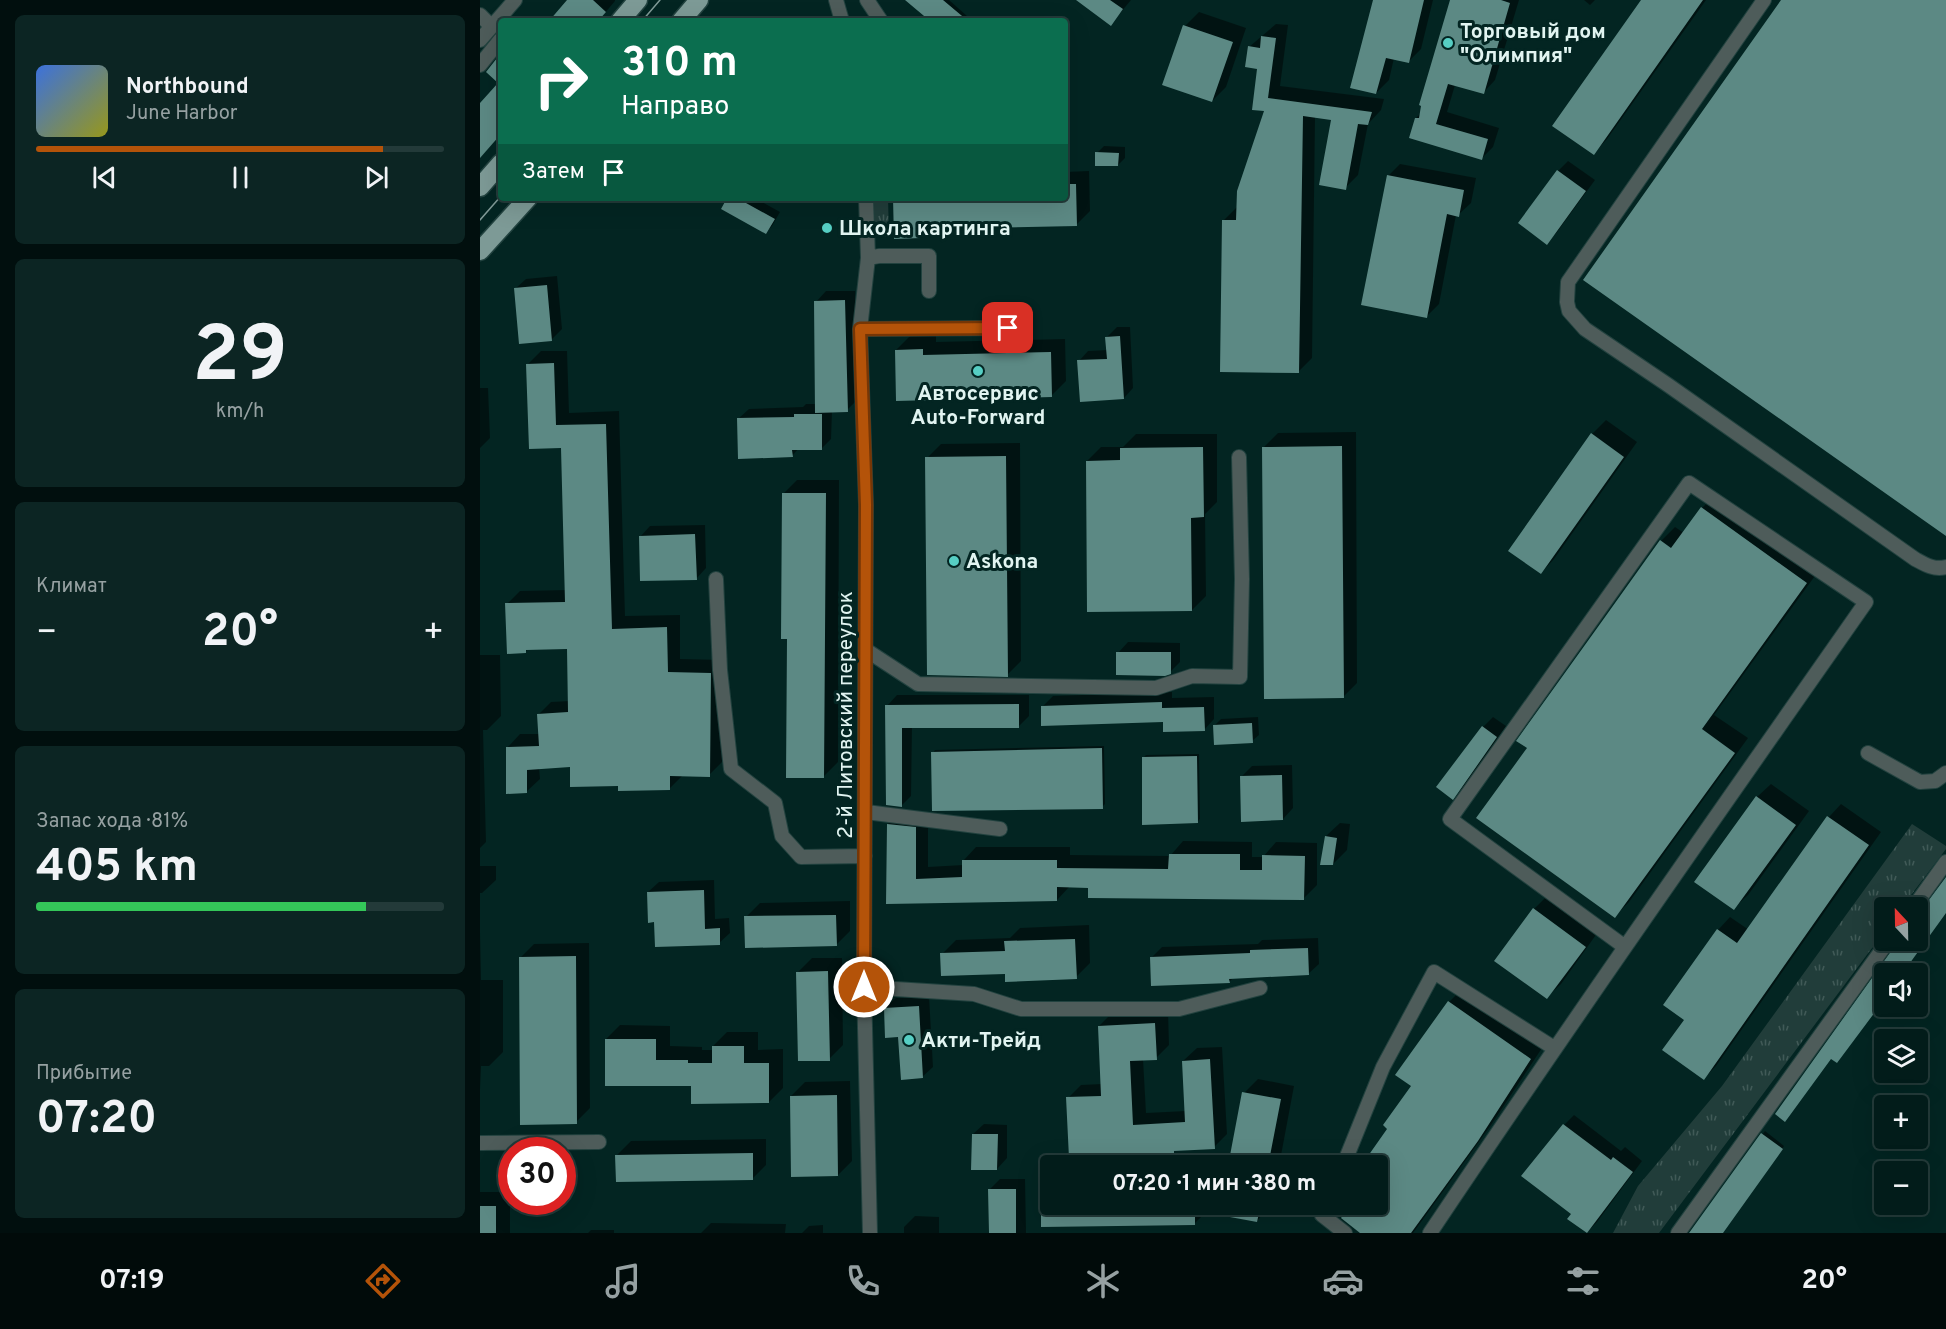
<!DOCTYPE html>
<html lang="ru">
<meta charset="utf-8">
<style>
body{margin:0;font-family:Overpass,sans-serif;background:#0c2523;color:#f1f3f6;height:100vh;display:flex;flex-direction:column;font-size:22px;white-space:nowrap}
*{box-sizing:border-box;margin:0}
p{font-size:20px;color:#96a1a2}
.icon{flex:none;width:33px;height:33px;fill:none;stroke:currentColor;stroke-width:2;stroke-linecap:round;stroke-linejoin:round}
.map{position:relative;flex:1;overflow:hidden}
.side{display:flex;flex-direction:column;gap:15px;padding:15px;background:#010f0e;width:480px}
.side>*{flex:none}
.hud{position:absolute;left:18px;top:18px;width:570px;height:183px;border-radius:6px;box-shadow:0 6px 24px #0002,0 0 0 2px #233a39;background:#0b6e4f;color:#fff;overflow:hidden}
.needle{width:39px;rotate:338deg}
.controls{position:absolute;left:1394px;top:897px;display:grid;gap:12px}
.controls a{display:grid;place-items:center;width:54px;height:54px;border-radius:6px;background:#021c1a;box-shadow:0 6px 24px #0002,0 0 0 2px #233a39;font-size:30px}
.speed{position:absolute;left:18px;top:1137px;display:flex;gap:12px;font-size:30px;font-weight:700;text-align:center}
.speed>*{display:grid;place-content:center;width:78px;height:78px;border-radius:50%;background:#021c1a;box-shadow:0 6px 24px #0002,0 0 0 2px #233a39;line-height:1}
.speed .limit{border:9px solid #d22;background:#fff;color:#111}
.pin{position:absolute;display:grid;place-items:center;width:51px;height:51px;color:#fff;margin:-26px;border-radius:12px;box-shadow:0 3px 9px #0006}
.me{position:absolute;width:66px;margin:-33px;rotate:0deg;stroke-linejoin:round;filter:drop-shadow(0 0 4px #0008)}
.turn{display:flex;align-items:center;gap:21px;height:126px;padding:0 24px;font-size:27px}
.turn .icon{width:78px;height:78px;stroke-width:2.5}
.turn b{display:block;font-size:42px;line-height:51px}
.then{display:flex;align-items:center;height:57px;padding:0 24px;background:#0003;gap:12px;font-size:22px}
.big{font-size:45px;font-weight:700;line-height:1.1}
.side .widget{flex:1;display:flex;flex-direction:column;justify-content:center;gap:9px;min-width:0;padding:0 21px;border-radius:9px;background:#0c2523}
.side .dial{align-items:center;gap:0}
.dial b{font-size:78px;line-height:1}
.song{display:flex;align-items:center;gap:18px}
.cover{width:72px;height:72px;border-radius:9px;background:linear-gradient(135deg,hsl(220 70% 55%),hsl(60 70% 35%))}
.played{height:6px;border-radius:3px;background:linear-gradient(90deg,#b45309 85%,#233a39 85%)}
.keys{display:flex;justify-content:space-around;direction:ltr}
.heat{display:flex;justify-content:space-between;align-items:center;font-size:33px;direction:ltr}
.charge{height:9px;border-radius:4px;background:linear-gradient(90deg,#34c759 81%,#233a39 0)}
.trip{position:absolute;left:560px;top:1155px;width:348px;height:60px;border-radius:6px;background:#021c1a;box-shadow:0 6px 24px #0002,0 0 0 2px #233a39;font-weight:700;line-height:60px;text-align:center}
.menu{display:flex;height:96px;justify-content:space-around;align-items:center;background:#010b0a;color:#96a1a2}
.menu .icon{width:42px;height:42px}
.menu .current{color:#b45309}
.menu b{font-size:27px;color:#f1f3f6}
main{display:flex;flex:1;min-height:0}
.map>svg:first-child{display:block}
.grass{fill:url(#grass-tufts)}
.shadow{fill:#0007}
.building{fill:#5c8984}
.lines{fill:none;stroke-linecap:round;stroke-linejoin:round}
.minor-casing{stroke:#22423f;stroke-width:16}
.major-casing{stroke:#22423f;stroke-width:21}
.minor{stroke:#4e5c5a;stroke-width:14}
.major{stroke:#7d9a96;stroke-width:18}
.tram{stroke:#809a97;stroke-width:1.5}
.route-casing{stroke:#753606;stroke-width:15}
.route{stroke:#b45309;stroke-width:10}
.poi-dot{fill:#56cec3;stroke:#032522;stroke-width:2}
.labels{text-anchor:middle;stroke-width:6;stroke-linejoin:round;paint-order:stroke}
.poi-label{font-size:21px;font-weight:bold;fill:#e1f4f1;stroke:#032522;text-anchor:start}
.street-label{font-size:21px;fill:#e1f4f1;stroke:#032522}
</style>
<main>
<section class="side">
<div class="widget">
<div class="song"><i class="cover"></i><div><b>Northbound</b><p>June Harbor</p></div></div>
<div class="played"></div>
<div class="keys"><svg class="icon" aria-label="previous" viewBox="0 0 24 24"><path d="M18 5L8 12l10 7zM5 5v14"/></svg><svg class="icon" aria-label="pause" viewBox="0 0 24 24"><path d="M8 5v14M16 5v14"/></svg><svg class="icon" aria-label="next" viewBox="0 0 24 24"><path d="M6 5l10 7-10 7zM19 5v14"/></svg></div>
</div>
<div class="widget dial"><b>29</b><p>km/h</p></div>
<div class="widget"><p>Климат</p>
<div class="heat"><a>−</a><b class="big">20°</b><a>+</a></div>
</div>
<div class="widget"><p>Запас хода · 81%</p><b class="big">405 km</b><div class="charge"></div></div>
<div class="widget"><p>Прибытие</p><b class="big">07:20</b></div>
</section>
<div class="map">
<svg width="1466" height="1233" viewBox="0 0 1466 1233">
<defs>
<pattern id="grass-tufts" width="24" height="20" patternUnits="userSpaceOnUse" patternTransform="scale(1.5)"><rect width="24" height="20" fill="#213d3a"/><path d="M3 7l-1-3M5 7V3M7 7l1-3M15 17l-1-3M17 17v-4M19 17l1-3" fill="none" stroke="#415a57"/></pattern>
</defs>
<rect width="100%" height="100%" fill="#032522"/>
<path class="grass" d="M392,198H408L409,237H393Z
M1432,824L1466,846V849L1422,907L1404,908V932L1179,1233H1133L1158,1186L1242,1086Z"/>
<path class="shadow" d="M89,0H135V1L118,21H71Z
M429,0H469L487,16L483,21H453Z
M599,0H651L631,24Z
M894,0H953L941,49L928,62L914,58L909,80L896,93Z
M972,0H1039L1015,80L1004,92L975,85L967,112L1019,128L1013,147L1001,159L936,118L941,113Z
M1104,0H1115L1110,5Z
M1163,0H1226L1127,139L1114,153Z
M719,12L766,28L746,87L732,101L705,26Z
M796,24L808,25L800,86L904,99L901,110L888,124L878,175L865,188L853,119L835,117L832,358L819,371L744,220L758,206L786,110L779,68L769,47Z
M624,146L645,147V158L638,165L617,153Z
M1088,161L1115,180L1077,232L1067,243L1040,223L1078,171Z
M920,164L996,178L991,203L978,215H976L959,304L947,316L908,176Z
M609,171L610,211L596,225L450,227L440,237L415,198H585V172Z
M249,198H275L300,212L292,226L286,232Z
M77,276L82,329L71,340L35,289L46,279Z
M346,291H375L377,400L367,410L352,411L351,439L341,449L319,448L312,456L258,419L269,409L323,407L326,404H336V302Z
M637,327H650L653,388L644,398L599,361L608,351L628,350L627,337Z
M456,335V342L585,339L586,381L572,395L416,350L430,336Z
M61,351H87L89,413L139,411L145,616L200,615V659L244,660L242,762L229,775H203L189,789L139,784L91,766L59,767L60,779L46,792L27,748L40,734H59L58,715L71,702L90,701L88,648L48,649L45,652L27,604L40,591L87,590L83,447L48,364Z
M0,388H8L10,438L0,448Z
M1126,420L1157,442L1074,559L1061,573L1112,434Z
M876,432L877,683L863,697L784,447L798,433Z
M656,434H737V502L725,514L726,596L712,610L607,461L621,447H643Z
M540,443L541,661L527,675L447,458L461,444Z
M317,480H359L358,762L344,776L308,638L303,494Z
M1236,494L1340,569L1234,715L1268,738L1149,902L1135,916L1049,748L1181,541L1195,527L1204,533L1222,508Z
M225,525L226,568L216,579L160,537L170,526Z
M648,642L700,643V662L690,672L638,653Z
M0,655H20L21,716L7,730H3L6,842L0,848Z
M692,692V698L734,697V719L724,730L685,720L562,707L573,696Z
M417,695H549V716L539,726H432L431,796L421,806L407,706Z
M778,717L779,735L772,741L735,725L741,719Z
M1013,717L1026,726L983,787L973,798L958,787L1003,727Z
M624,746L625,804L622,807L453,753L455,750Z
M719,754L720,819L717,822L663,758L666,755Z
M812,765L813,808L803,819L761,777L772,766Z
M1291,784L1329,811L1268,895L1254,908L1277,797Z
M1361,804L1401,832L1236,1066L1224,1078L1206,1019L1238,930L1250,917L1269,930L1349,817Z
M421,811L448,815V867L483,865V861L496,847H590V855L690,856L703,841L772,842V857H783L796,842L837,843V885L824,898L590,886L577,900L408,902V824Z
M860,823L870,824L867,850L853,864L846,836Z
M0,866H16V880L2,893H0Z
M234,880L235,919L249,918L250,933L239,943L176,921L168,892L179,882Z
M1068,895L1118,932L1081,984L1067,997L1054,909Z
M370,901V931L356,945L266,917L280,903Z
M609,925L610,963L596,977L526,972L462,954L476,940L530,938L540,928Z
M0,933L1,980H23V1052L9,1066H1L0,1089Z
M838,938L839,964L828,974L754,977L749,982L672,957L682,947L778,944L782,940Z
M109,943L110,1108L96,1122L40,958L54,944Z
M332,958H362L363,1045L349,1059L318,972Z
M983,988L1064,1045L1011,1125L933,1233H883L897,1204L909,1128L933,1086L917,1074L969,1002Z
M449,996L453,1067L442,1077L405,1008L416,998Z
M688,1011L689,1045L676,1058L663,1059L666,1113L706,1111L703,1061L717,1048L742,1047L747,1134L734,1147L696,1149L588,1098L601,1085L622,1084L619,1026L632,1013Z
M140,1025L190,1026V1046L222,1047V1050H233V1046L247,1032H278V1050L303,1049V1088L289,1102L213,1085L126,1039Z
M778,1079L814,1086L799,1166H750L764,1093Z
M370,1081L372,1161L358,1175L311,1096L325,1082Z
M1094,1115L1141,1151L1145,1147L1162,1161L1117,1222L1107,1232L1093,1213L1084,1125Z
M504,1124L527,1125V1158L517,1169L493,1134Z
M1285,1131L1304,1146L1242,1233H1211Z
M286,1139V1165L272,1179L137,1155L151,1141Z
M520,1179H545L546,1233H510L509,1190Z
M0,1192H30V1233H0Z
M570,1204H725V1213L715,1223L562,1212Z
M742,1204H791L777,1221Z
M435,1216L459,1217V1233H424V1227Z
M231,1223L306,1224L305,1233H221Z
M343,1225V1233H322L329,1226Z
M111,1230H134V1233H108Z"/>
<path class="building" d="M87,0H113L126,12L118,21H69Z
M425,0H463L488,21H450Z
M596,0H630L643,9L631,26Z
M893,0H944L929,63L906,58L896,94L870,88Z
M970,0H1021L1030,3L1004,94L968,84L956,124L1008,139L1002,160L929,138L935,118H939L941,106L939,105Z
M1161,0H1223L1114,155L1072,126Z
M1301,0H1466V536L1103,280Z
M703,25L753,42L732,102L682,85Z
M781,36L796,38L788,98L892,112L888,125L878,124L866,190L839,185L851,120L823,116L819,373L740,372L742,220H756L757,191L784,111L772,110L777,69L765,67L768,46L780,48Z
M21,53V134L0,158V103L18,83L6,72Z
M615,152L639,153L638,166H615Z
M1077,170L1106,191L1067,245L1038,223Z
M907,175L984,190L979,217L967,214L947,318L881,305Z
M585,184H596L597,226L440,229L441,238L414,239L413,198H585Z
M247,198H257L295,219L286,234L241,209Z
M67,285L72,341L39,344L34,288Z
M365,300L368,412L335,413L334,301Z
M640,336L644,399L600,402L597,360L627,359L625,337Z
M443,349V355L571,352L572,397L416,401L415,350Z
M74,363L76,425L126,424L132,629L187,627L188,672L231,673L230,777L190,776V790L138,791V786L90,787V767L47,770V793L26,794V747L59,746L57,714L88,712L87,649L46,650V653L27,654L25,603L85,602L81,448L49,449L46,364Z
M314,414H342V450H312L313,457L258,459L257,418L314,417Z
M1111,433L1144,457L1061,574L1028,551Z
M862,446L864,698L784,699L782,447Z
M723,447L724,517L711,518L712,611L607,612L606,461L640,460V448Z
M526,456L528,677L447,675L445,457Z
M302,493H346L344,778H306L307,639H301Z
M1221,507L1327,583L1222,729L1255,753L1135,918L996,818L1047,748L1036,741L1120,624L1180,540L1191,548Z
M215,534L217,580L160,581L159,536Z
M636,652H691V674L685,676L636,675Z
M682,702V708L724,707L725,731L683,732V722L561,726V706Z
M539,704V728H422V807L406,805L405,705Z
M772,723L773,743L734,745L733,725Z
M1002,726L1017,737L973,800L956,787Z
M622,748L623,809L452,811L451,752Z
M717,756L718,823L662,825V757Z
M802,775L803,820L761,822L760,776Z
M1276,796L1316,825L1254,910L1214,882Z
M1347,816L1389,845L1224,1080L1182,1050L1204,1020L1183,1005L1237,929L1257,943Z
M407,824L436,827V879L482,877V860H577V868L688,869L689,854H760V870H782V855L825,856L824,900L608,898V888L577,887V901L406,904Z
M845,836L857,838L853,865H840Z
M1466,877V913L1422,974H1404V1000L1357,1063L1351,1059L1305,1122L1295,1114L1419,940H1437V916Z
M224,890L225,929L240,928V945L175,947L174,922L168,923L167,892Z
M1053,908L1106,947L1067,999L1014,961Z
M356,915L357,946L265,948L264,916Z
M595,939L597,979L525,982V974L461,976L460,953L525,951L524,941Z
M828,948L829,975L749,979L750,983L671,986L670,957L770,953V950Z
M96,956L97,1124L40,1125L39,957Z
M348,971L350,1061H318L316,972Z
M968,1001L1051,1059L998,1141L931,1233H880L861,1218L871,1204H897V1166H881L907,1129L903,1125L931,1086L915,1075Z
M439,1006L443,1078L421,1080L418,1037L405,1038L404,1008Z
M675,1023L677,1060L650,1061L653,1125L705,1122L702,1061L730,1059L735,1149L694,1151V1153L589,1158L586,1097L621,1096L618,1026Z
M125,1039H176V1060H208V1063H232V1046H264V1063H289V1103L211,1104V1086H125Z
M762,1092L801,1099L788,1166H748Z
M357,1095L358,1176L311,1177L310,1096Z
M1083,1124L1131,1160L1133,1157L1153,1172L1107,1233L1087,1219L1091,1214L1041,1176Z
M1281,1133L1303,1149L1243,1233H1209Z
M492,1134H518L517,1170H491Z
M273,1153V1180L136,1182L135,1155Z
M508,1189H536V1233H509Z
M741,1204H781L777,1222L739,1215Z
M0,1206H16V1233H0Z
M715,1209V1225L561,1227V1211Z"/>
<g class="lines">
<defs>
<path id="minor" d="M356,0L362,21
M387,0L401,21
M1284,0L1088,282L1087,302L1089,311L1105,329L1188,385L1435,559C1446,565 1454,570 1466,567
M0,15L11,26
M0,40L35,0
M0,65L20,40
M386,198L388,258L380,329L386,505L384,987L390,1233
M388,258L399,256H449V291
M380,329L528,328
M236,579L240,670L251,769L295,803L302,836L321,857L385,856
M386,650L438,684L676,688L712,676L760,677L762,579L759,457
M1388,753L1440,782L1455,781L1466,773
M386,812L520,829
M1433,908L1466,862
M384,987L494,994L541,1009H699L780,988
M0,1143L119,1142
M863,1166L903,1067L954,972L1074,1048
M846,1204L842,1215L865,1233
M950,1233C1092,1021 1239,812 1386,602L1209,483L970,819L1145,947
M1198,1233L1409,940"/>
<path id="major" d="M140,21L158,0
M201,21L219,0
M0,187L21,163
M0,251L48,198"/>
</defs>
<use href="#minor" class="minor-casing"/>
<use href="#major" class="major-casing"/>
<use href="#minor" class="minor"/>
<use href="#major" class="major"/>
<path class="tram" d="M162,21L180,0
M0,220L21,196"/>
</g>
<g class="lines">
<defs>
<path id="route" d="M384,987L386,505L380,329L528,328"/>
</defs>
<use href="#route" class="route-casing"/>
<use href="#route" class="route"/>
</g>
<g class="poi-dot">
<circle cx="968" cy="43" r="6"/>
<circle cx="347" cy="228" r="6"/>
<circle cx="498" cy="371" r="6"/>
<circle cx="474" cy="561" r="6"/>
<circle cx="429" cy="1040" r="6"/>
</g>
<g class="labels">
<g class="poi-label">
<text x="980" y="38">Торговый дом<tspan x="980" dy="24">"Олимпия"</tspan></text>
<text x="359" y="235">Школа картинга</text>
<text x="498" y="400" text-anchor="middle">Автосервис<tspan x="498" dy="24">Auto-Forward</tspan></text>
<text x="486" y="568">Askona</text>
<text x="441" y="1047">Акти-Трейд</text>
</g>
<g class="street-label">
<text transform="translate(365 715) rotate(-90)" y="7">2-й Литовский переулок</text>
</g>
</g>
</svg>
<div class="controls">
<a><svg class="needle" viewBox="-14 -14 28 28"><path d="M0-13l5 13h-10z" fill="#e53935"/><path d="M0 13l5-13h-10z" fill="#96a1a2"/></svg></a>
<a><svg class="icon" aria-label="sound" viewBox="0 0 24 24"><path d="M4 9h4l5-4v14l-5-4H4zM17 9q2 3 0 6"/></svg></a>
<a><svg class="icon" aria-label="layers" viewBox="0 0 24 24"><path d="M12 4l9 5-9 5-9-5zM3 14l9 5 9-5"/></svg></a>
<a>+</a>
<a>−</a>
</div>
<div class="speed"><div class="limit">30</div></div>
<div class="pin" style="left:528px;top:328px;background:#d93025"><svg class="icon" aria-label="arrive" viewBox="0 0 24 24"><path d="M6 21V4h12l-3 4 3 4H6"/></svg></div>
<svg class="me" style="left:384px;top:987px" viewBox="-20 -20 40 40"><circle r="17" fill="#b45309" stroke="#fff" stroke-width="3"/><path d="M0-11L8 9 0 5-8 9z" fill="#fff"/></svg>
<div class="trip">07:20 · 1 мин · 380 m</div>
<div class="hud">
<div class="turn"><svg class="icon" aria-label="right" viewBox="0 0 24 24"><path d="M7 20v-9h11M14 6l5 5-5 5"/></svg><div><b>310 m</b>Направо</div></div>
<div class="then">Затем<svg class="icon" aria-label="arrive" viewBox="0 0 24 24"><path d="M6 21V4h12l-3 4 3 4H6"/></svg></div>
</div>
</div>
</main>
<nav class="menu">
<b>07:19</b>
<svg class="icon current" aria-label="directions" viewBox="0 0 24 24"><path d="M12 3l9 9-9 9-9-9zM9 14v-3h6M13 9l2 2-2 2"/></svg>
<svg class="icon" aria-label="music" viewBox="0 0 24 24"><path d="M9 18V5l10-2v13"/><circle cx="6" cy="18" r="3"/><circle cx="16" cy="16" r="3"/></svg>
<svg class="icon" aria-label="phone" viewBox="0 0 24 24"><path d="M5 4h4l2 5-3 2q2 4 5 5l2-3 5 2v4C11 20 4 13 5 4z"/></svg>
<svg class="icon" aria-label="climate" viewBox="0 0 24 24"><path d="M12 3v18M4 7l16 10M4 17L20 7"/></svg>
<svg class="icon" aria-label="car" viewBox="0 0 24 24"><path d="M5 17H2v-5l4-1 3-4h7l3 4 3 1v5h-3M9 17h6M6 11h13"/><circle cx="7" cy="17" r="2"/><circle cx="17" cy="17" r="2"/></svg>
<svg class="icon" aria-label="filters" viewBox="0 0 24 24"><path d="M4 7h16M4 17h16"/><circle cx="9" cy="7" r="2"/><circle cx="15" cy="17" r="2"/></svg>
<b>20°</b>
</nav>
